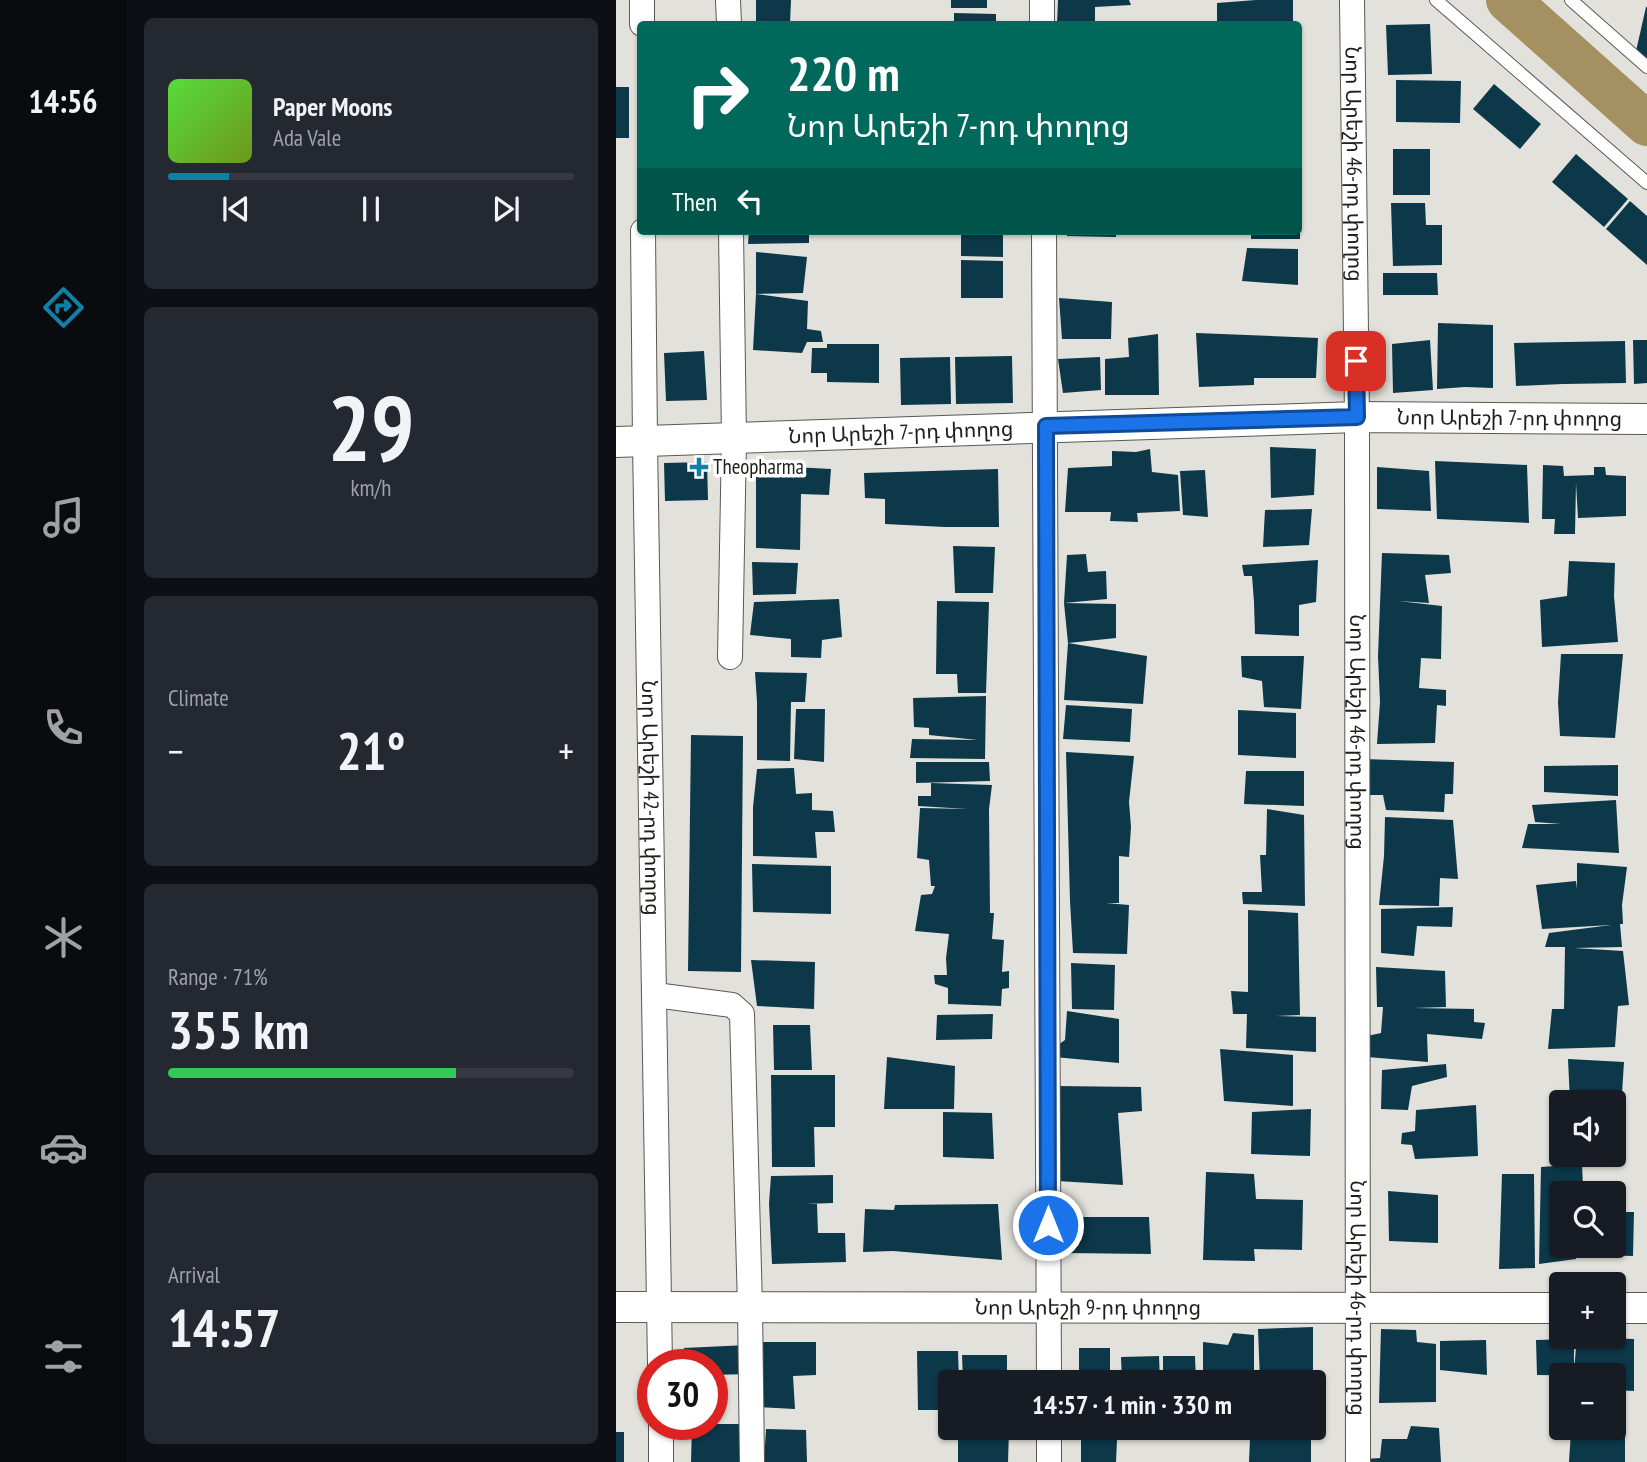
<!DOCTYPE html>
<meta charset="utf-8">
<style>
body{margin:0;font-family:"PT Sans Narrow","Noto Sans Armenian",sans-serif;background:#242831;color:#f1f3f6;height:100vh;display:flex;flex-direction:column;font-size:26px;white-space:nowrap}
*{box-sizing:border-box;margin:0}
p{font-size:23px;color:#9ea1a6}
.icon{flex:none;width:38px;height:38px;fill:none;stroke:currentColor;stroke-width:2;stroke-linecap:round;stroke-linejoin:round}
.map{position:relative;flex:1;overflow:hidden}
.drawer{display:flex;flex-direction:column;gap:18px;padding:18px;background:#0d0f14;width:490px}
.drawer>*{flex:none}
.top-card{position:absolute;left:21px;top:21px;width:665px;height:214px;border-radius:7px;box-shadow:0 2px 5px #0004;background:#00695c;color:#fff;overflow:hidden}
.fabs{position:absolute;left:933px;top:1090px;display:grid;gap:14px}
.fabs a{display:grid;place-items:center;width:77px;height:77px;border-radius:7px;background:#171b24;box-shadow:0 2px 5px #0004;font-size:35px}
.speed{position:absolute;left:21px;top:1349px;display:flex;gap:14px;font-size:35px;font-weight:700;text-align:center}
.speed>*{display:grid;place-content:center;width:91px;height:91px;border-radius:50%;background:#171b24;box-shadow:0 2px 5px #0004;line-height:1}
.speed .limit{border:10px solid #d22;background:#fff;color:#111}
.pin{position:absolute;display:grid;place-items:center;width:60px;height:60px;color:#fff;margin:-30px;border-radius:14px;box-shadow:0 4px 10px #0006}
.me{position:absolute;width:77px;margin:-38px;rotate:0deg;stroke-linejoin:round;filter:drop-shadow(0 0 5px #0008)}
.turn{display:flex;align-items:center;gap:24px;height:147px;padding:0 35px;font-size:32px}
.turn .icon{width:91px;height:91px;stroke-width:2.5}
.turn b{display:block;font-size:49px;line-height:60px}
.then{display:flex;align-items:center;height:66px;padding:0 35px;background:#0003;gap:14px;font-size:26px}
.big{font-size:52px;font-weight:600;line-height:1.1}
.drawer .tile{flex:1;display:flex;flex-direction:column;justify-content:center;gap:10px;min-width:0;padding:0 24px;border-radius:10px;background:#242831}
.drawer .dial{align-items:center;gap:0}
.dial b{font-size:91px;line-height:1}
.song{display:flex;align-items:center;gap:21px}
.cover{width:84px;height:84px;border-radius:10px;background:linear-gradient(135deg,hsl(110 70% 55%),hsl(80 70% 35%))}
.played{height:7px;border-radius:4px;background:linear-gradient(90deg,#0f81a8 15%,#363941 15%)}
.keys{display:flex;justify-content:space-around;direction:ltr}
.heat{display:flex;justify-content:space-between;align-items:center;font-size:38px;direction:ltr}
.charge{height:10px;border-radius:5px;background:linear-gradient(90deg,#34c759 71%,#363941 0)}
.trip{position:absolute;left:322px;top:1370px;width:388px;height:70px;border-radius:7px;background:#171b24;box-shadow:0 2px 5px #0004;font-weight:600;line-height:70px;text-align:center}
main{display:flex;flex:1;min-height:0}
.tab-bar{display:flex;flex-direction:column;width:126px;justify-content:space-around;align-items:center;background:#090b0e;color:#9ea1a6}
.tab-bar .icon{width:49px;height:49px}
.tab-bar .current{color:#0f81a8}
.tab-bar b{font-size:32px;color:#f1f3f6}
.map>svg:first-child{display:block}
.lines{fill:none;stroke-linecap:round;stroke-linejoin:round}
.river{stroke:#a49060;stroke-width:44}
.building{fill:#0c3849}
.service-casing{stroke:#5b5853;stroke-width:14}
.minor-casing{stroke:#5b5853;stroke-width:26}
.tertiary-casing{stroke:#5b5853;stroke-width:32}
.service{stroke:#fff;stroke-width:12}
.minor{stroke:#fff;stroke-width:24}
.tertiary{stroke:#fff;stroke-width:30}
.route-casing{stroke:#114b97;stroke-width:18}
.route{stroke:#1a73e8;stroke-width:12}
.poi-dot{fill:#0f81a8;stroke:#fff;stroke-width:2.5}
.labels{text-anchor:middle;stroke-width:7;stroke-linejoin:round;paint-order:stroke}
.street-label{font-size:21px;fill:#1f1e1c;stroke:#fff}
.poi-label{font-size:21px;fill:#1f1e1c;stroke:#fff;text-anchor:start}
</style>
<main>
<nav class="tab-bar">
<b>14:56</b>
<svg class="icon current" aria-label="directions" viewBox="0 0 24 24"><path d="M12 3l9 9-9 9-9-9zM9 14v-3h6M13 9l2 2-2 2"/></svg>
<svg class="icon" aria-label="music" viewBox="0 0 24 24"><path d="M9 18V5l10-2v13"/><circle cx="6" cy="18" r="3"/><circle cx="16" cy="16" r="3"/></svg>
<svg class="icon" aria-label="phone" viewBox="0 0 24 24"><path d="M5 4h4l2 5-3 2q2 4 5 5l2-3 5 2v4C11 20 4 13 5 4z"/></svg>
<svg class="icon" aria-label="climate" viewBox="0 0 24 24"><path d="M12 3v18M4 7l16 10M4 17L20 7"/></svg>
<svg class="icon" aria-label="car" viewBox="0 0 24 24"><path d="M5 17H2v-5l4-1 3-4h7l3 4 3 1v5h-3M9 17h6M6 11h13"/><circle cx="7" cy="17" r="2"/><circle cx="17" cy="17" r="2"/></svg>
<svg class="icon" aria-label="filters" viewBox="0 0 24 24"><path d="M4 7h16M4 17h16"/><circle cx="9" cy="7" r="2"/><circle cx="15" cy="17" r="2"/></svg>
</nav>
<section class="drawer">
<div class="tile">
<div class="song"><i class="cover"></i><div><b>Paper Moons</b><p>Ada Vale</p></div></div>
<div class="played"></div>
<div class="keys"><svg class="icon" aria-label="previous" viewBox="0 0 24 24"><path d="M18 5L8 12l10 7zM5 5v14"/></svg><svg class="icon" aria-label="pause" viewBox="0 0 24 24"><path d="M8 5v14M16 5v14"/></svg><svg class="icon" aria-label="next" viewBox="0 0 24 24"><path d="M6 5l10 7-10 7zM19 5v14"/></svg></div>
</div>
<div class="tile dial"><b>29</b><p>km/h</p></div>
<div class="tile"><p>Climate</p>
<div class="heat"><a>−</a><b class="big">21°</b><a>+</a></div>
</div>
<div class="tile"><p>Range · 71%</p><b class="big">355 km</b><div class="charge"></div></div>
<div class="tile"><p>Arrival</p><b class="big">14:57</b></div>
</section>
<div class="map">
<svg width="1031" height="1462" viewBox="0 0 1031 1462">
<rect width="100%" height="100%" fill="#e3e1db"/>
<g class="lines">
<path class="river" d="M892,0L1031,124"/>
</g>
<path class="building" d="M140,0H175L174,24H140Z
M335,0H371V8H335Z
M442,0H513L515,5L479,7V24H441Z
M640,0H677V24H601V3Z
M1030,7H1031V58L1020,51Z
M338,13L380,14V24H338Z
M814,24L816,74L772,75L770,25Z
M780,80L845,81L844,123L780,122Z
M878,84L925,124L904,149L857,109Z
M0,87H13V138H0Z
M777,149H814V195H777Z
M960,154L1012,199L988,227L936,182Z
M1014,201L1031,216V265L990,229Z
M775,203H809L810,225H826V265L777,266Z
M133,231H193V243L132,244Z
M345,231H387V257L345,256Z
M451,231H500V237L451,236Z
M635,231H684V239H635Z
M631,248L682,249V285L626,281Z
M140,252L191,257L187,293L140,294Z
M345,260L387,261V298H345Z
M767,273H821L822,295H767Z
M140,294L192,301L191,329L205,331L207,342H191L186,353L137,350Z
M443,298L496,302L495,339H446Z
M822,323L877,325V388L849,387L821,389Z
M580,333L702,338L700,378H638V385L583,387Z
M542,334L543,395H489V359L513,357L512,338Z
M814,340L817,390L777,393L776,344Z
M1017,340H1031V383L1018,384Z
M1009,341L1010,383L947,384L900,386L898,343Z
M211,344H263V383L211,382V373H195L196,348H211Z
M88,351L91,400L50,401L48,353Z
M396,356L397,403L340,404L339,357Z
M334,357L335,404L285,405L284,358Z
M484,357L485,390L447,393L442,359Z
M654,447L700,449L698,495L655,498Z
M534,449L536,472L562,475L564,511L521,513L522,522L494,521L495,512H449L452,468L496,466V451L520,452Z
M819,461L911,465L913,523L821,519Z
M91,462L92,500L49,501L48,463Z
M140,465L215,469L213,495L185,494L184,550L140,548Z
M927,465L947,466L948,476L978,475V467H989L990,475L1010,476V516L962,518L960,483L959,534H938L939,519H926Z
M761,467L813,471L815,511L761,509Z
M382,469L383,527H329L269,524V499L249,498L248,473Z
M589,470L592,517L567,515L564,471Z
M696,509L693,545L647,547L649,510Z
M337,546L379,547L377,593H339Z
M766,553L833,555L835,573L809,575L813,603L782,601L826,606L825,659L805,658L803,688L830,690V706L821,705L819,743L761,744L764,702L762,656Z
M470,554L472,572L490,571L491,599L448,603L500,604V638L452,643L448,603L451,555Z
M702,560L700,602L683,605V636L639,634L638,602L636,576H628L626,565Z
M953,561L999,563L998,596L1002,642L926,647L924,600L951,596Z
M136,562L182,563L180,594L137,595Z
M223,599L226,637L206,640L205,658L175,657V639L134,635L138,602Z
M321,601L373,602L370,693H342L341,674H320Z
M452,643L531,656L527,704L448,700Z
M945,654H1007L999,738L944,736L942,702Z
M625,656H688L685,709L648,707L646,681L626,677Z
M139,672L191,673L189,702H175L174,761L141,760V702Z
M370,696L369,759L294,758L296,739L362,740L313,735V728L298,727L297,698Z
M450,705L516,709L514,742L447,739Z
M180,709H209L208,762L178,759Z
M622,710L680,713V758L622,755Z
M75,735L127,736L125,972L72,971Z
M450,752L518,756L513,802L515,827L513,857L503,856V903H490L513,905L511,954L457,953L454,901Z
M747,759L838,762L837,794H829L828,812L770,810L767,795H750Z
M300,762H373L374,781L300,783Z
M1002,765V796L928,792V766Z
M178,768L180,794L196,793V810L217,811L219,832H199L201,858L137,856V807L141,769Z
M630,771H688V806L628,804Z
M315,783L376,785L373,809L374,913H378L376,939L388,940L386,972L393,971V988L386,989L385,1006L332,1004V988L319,984L318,975H331L330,958L333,934L299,931L305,895L316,894L319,886H315L313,860L301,858L304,808L352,809L302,806V796H315Z
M1000,800L1003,853L906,848L912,824H945L919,822L916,805Z
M651,809L688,815L689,906L627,904L626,892H646L644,855H650Z
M769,817L837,820L842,879L824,878L823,906L763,905L768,856Z
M961,863L1011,867L1006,905L1007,924H1004L1006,947L958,948L1007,951L1013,1005L1002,1006L999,1047L932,1049L936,1009H948L949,947H929L933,933L995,925L926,929L920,885L960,881L961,889Z
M136,864L215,866V914L137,912Z
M837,907L836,927L801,926L798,956L765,953V909Z
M632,910L682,913L684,1015L660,1016L700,1017V1052L630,1048L631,1014H617L615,991L632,992Z
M135,960L199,962L198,1009L141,1006Z
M455,963L499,965L498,1010L456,1009Z
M760,967L829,971L830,1007L798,1008L858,1009V1022L869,1023L866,1039L811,1034L812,1062L751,1057V1036L765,1033L767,1007H761Z
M451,1011L503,1019V1063L438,1057L436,1049L449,1040Z
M377,1014L376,1039L320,1040L321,1015Z
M157,1025H194L196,1070H158Z
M604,1049L677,1055V1106L608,1101Z
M271,1057L339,1066L338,1109H268Z
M952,1059L1008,1062L1005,1109H998V1102H954Z
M830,1064L831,1077L796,1086L792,1110L765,1109L766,1070Z
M155,1075H219V1127H198L199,1167H156Z
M440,1086L525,1087L526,1111L502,1113L507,1185L441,1181Z
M860,1105L862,1156L799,1159L796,1145L785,1144L786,1133L799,1131L800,1110Z
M695,1109L694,1156L635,1154L636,1112Z
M327,1112L376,1113L378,1159L327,1157Z
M966,1164L967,1187H959V1194H945V1246H960V1259L923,1264L925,1167Z
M590,1172L638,1174L640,1199L687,1200L686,1250L638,1249L639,1261L587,1260Z
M886,1174H918L919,1268L883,1269Z
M217,1175V1203L189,1204H201L202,1233H229L230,1262L156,1264L153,1203L155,1176Z
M772,1191L822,1195V1243L773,1241Z
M382,1204L386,1260L277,1251L247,1252L249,1209L278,1210L279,1205Z
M998,1212H1018L1017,1256L971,1255V1246H998Z
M450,1217H533L535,1254L450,1253Z
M697,1327V1380L644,1381L642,1329Z
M765,1329L800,1330L801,1342L820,1344V1402L763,1403Z
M617,1333L638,1335V1376L587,1377V1342L612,1345Z
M961,1337L1018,1339V1391L998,1390V1376L921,1375L920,1340L958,1339V1370Z
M870,1340L871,1375L824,1370V1341Z
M138,1342H200V1375L177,1376L179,1409L140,1407Z
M131,1345L132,1374L96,1375V1365H69L68,1348Z
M463,1348H494V1382H463Z
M301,1351H342L343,1382H334V1410H302Z
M346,1355H391V1382H347Z
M543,1356L544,1382H506L505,1357Z
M547,1356H579L580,1382H547Z
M76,1424H124L123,1462H75Z
M795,1426L823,1428L825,1462H749V1459L764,1458L766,1439H791Z
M342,1428L393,1430L392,1462H342Z
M150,1429L190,1430L191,1462H148Z
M955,1431L1009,1432V1462H953Z
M0,1432H8V1462H0Z
M695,1437V1462H633L634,1438Z
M465,1439L501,1440L500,1462H465Z"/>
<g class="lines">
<defs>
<path id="service" d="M820,0L1031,183
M955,0L1031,67"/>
<g id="minor">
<path d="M26,0V24"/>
<path d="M112,0L113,24"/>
<path d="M426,0V24"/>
<path id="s1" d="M736,0L741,417L742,1462"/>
<path id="s2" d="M27,231L29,442L44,1365"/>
<path d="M428,231L433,1382"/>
<path d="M114,657L118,439L115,231"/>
<path d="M39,995L116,1005L126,1014L134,1307L136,1462"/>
<path d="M45,1424V1462"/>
<path d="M433,1428V1462"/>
</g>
<g id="tertiary">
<path id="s3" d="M0,442L741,417L1031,419"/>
<path id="s4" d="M0,1307L945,1308"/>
<path d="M998,1308H1031"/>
</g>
</defs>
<use href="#service" class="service-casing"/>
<use href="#minor" class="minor-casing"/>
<use href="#tertiary" class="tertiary-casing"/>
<use href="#service" class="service"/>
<use href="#minor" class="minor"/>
<use href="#tertiary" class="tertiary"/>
</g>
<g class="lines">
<defs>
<path id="route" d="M432,1225L430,426L741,417L740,361"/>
</defs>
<use href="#route" class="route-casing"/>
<use href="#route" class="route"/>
</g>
<path class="poi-dot" d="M79.5 456.5h7v7h7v7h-7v7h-7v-7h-7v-7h7z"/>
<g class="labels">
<g class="street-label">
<text dy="7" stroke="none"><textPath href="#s1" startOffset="164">Նոր Արեշի 46-րդ փողոց</textPath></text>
<text dy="7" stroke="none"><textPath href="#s3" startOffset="894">Նոր Արեշի 7-րդ փողոց</textPath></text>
<text dy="7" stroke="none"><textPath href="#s3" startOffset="285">Նոր Արեշի 7-րդ փողոց</textPath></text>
<text dy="7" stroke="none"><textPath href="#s1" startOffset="732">Նոր Արեշի 46-րդ փողոց</textPath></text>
<text dy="7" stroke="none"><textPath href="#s2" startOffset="567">Նոր Արեշի 42-րդ փողոց</textPath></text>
<text dy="7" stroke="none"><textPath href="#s1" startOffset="1298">Նոր Արեշի 46-րդ փողոց</textPath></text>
<text dy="7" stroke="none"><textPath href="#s4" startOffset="472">Նոր Արեշի 9-րդ փողոց</textPath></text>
</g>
<g class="poi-label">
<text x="97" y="474">Theopharma</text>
</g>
</g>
</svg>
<div class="fabs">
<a><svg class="icon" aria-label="sound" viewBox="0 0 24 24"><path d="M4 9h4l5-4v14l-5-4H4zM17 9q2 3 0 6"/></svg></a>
<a><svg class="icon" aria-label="search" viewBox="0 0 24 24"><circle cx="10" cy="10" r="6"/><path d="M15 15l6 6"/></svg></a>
<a>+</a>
<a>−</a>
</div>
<div class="speed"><div class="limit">30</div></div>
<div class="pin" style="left:740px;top:361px;background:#d93025"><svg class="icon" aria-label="arrive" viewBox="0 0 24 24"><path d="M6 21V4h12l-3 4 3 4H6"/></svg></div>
<svg class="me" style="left:432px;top:1225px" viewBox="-20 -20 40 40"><circle r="17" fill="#1a73e8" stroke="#fff" stroke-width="3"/><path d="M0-11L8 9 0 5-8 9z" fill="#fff"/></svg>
<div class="trip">14:57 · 1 min · 330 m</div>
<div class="top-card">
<div class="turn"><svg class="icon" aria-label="right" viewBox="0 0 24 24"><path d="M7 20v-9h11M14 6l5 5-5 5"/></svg><div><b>220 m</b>Նոր Արեշի 7-րդ փողոց</div></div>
<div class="then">Then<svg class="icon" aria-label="left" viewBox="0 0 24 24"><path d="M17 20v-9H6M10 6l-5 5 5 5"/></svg></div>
</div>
</div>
</main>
